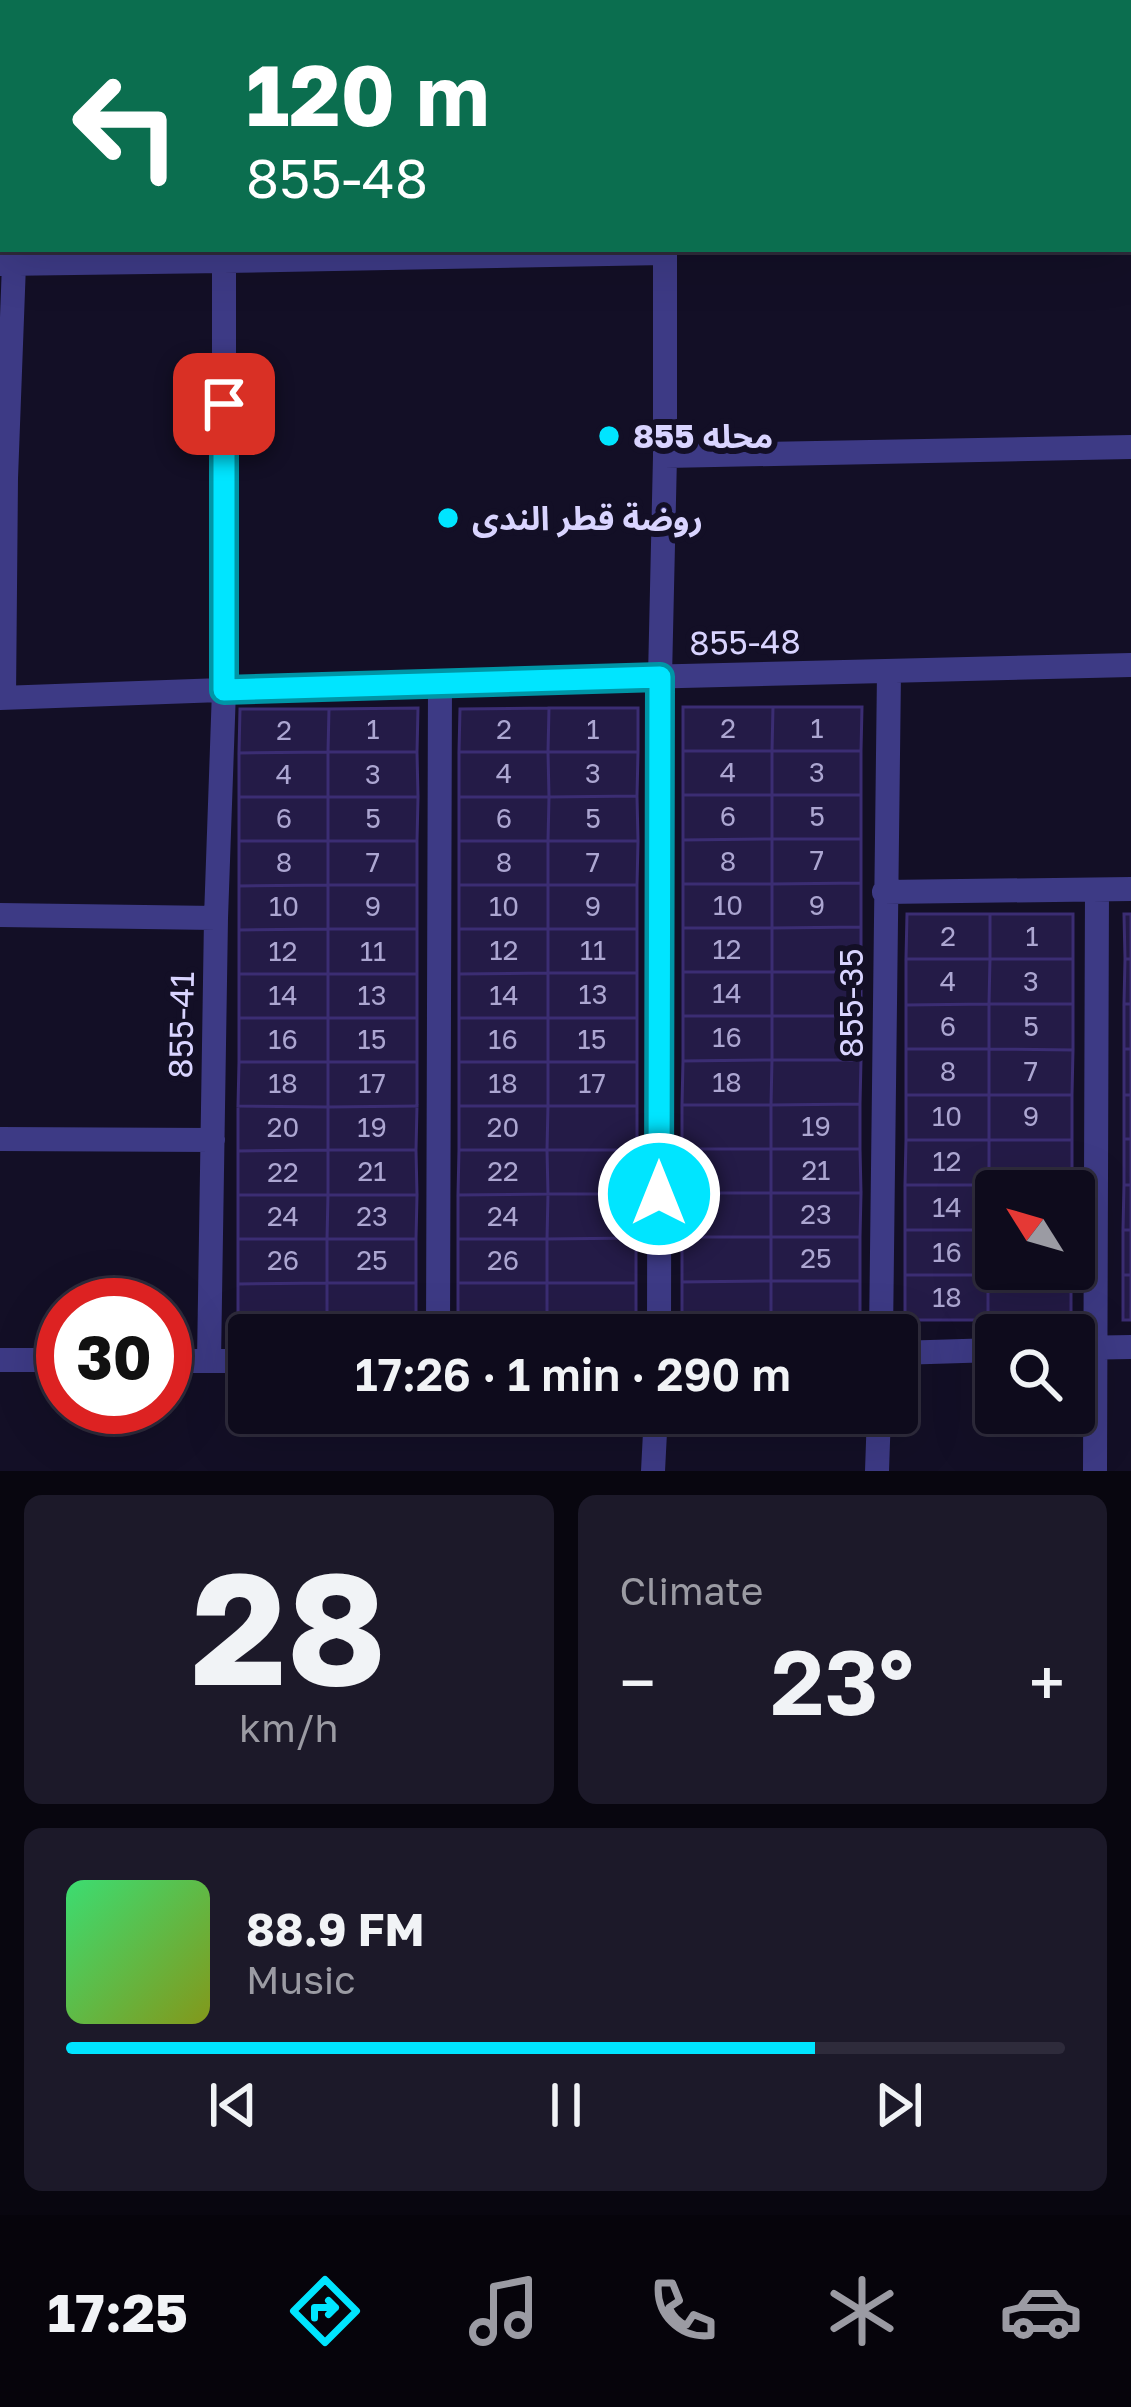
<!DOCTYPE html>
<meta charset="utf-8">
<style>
body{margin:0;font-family:"Golos Text","Noto Sans Arabic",sans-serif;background:#1c1929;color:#f1f3f6;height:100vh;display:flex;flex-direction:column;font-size:45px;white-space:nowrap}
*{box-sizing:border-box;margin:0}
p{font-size:39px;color:#9b9ba3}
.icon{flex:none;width:66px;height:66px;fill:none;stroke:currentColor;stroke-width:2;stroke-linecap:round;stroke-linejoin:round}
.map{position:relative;height:1471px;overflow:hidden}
.sheet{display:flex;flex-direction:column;gap:24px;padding:24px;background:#08060f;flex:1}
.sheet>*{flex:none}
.guide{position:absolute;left:0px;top:0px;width:1131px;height:252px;box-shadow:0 12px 48px #0002,0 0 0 3px #2e2b3b;background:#0b6e4f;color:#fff;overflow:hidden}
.needle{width:78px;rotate:307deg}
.tools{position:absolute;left:975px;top:1170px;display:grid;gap:24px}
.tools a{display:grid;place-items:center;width:120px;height:120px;border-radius:12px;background:#0e0b1c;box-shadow:0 12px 48px #0002,0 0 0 3px #2e2b3b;font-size:60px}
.speed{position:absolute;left:36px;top:1278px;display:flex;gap:24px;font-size:60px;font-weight:700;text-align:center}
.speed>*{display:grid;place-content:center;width:156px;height:156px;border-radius:50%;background:#0e0b1c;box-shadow:0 12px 48px #0002,0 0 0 3px #2e2b3b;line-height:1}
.speed .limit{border:18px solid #d22;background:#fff;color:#111}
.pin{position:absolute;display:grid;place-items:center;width:102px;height:102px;color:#fff;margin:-51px;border-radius:24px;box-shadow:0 6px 18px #0006}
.me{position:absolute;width:132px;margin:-66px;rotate:0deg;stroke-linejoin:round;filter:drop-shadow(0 0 9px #0008)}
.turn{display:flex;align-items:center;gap:42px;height:252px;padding:0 48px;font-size:54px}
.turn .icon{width:156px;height:156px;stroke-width:2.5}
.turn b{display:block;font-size:84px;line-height:102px}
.big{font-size:90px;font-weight:600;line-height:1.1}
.sheet .widget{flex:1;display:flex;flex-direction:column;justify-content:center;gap:18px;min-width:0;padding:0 42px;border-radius:18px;background:#1c1929}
.sheet .dial{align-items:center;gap:0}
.dial b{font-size:156px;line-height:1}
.song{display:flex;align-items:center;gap:36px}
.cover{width:144px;height:144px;border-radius:18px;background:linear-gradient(135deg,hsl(140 70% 55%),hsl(70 70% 35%))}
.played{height:12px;border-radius:6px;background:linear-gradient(90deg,#00e5ff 75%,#2e2b3b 75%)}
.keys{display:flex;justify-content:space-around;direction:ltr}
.heat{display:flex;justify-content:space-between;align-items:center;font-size:66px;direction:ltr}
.sheet .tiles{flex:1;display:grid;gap:24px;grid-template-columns:1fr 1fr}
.widget:last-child{grid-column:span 2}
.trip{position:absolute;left:228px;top:1314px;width:690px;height:120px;border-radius:12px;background:#0e0b1c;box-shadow:0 12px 48px #0002,0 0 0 3px #2e2b3b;font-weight:600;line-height:120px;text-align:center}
.menu{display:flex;height:192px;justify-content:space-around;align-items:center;background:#06040b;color:#9b9ba3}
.menu .icon{width:84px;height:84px}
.menu .on{color:#00e5ff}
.menu b{font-size:54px;color:#f1f3f6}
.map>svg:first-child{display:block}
.building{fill:#241b47;stroke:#3b2d73;stroke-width:3}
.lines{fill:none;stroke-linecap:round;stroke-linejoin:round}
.lane{stroke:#3d3a85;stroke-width:12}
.street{stroke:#3d3a85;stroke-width:24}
.route-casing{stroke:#0095a6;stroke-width:30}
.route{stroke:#00e5ff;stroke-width:21}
.poi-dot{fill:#00e5ff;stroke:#130f26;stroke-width:4.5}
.labels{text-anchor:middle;stroke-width:12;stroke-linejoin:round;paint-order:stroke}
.number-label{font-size:27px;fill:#aca6d1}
.poi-label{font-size:33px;font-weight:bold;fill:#d9d4ff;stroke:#130f26;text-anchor:start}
.street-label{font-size:33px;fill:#d9d4ff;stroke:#130f26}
</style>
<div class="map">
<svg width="1131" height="1471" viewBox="0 0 1131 1471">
<rect width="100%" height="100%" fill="#130f26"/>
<path class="building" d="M683,707H773L772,751H683Z
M773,707H862L861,751H772Z
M418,708L417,752H328L329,709Z
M549,708L548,752H459L460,709Z
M549,708H638V752H548Z
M240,709H329L328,752L239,753Z
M683,751H772V795H683Z
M772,751H861V795H772Z
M328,752H417L418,797H328Z
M328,752V797H239V753Z
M459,752H548L549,797H459Z
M548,752H638L637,796L549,797Z
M683,795H772V839L683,840Z
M772,795H861V839H772Z
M637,796L638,841H548L549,797Z
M239,797H328V841H239Z
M328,797H418L417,841H328Z
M459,797H549L548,841H459Z
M772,839V884H683V840Z
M772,839H861V883L772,884Z
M239,841H328V885L239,886Z
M328,841H417V885H328Z
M459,841H548V885H459Z
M548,841H638L637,885H548Z
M861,883V927L772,928V884Z
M683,884H772V928H683Z
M328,885H417V929H328Z
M328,885V929L239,930V886Z
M459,885H548V929H459Z
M548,885H637V929H548Z
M907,914H990V959H906Z
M990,914H1073V959H990Z
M1124,914H1131V959H1125Z
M861,927V972H772V928Z
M683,928H772V972H683Z
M328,929V974H239V930Z
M328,929H417V974H328Z
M459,929H548V973L459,974Z
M548,929H637V973H548Z
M906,959H990L989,1004L906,1005Z
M990,959H1073V1004H989Z
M1125,959H1131V1004H1124Z
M683,972H772V1016H683Z
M772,972H861V1016H772Z
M548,973H637V1018H548Z
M548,973V1018H459V974Z
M239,974H328V1018H239Z
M328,974H417V1018H328Z
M989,1004H1073V1050L989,1049Z
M989,1004V1049H906V1005Z
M1124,1004H1131V1049H1124Z
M683,1016H772V1060L683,1061Z
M772,1016H861V1060H772Z
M239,1018H328V1062H239Z
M328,1018H417V1062H328Z
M459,1018H548V1062H459Z
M548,1018H637V1062H548Z
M906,1049H989V1095H906Z
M989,1049L1073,1050L1072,1095H989Z
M1124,1049H1131V1095H1124Z
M772,1060L771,1105H682L683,1061Z
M772,1060H861L860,1104L771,1105Z
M239,1062H328V1107L238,1106Z
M328,1062H417V1106L328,1107Z
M459,1062H548V1106H459Z
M548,1062H637V1106H548Z
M906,1095H989V1140H906Z
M989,1095H1072V1140H989Z
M1124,1095H1131V1139H1124Z
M860,1104V1149H771V1105Z
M682,1105H771V1149H682Z
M238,1106L328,1107V1150L238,1151Z
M417,1106L416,1150H328V1107Z
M459,1106H548L547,1150H459Z
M548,1106H637V1150H547Z
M1124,1139H1131V1185H1124Z
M906,1140H989V1185H905Z
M989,1140H1072V1185H989Z
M682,1149H771V1193H682Z
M771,1149H860L861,1193H771Z
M328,1150H416L417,1195H328Z
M328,1150V1195H238V1151Z
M459,1150H547L548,1194L458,1195Z
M547,1150H637V1194H548Z
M905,1185H989V1230H905Z
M989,1185H1072V1191H996V1230H989Z
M1124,1185H1131V1230H1123Z
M682,1193H771V1237H682Z
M771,1193H861L860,1237H771Z
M548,1194H637L636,1238L547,1239Z
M548,1194L547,1239H458V1195Z
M238,1195H328L327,1239H238Z
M328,1195H417L416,1239H327Z
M905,1230H989L988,1275H905Z
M989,1230H996V1269H1072L1071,1275H988Z
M1123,1230H1131V1275H1123Z
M682,1237H771V1281L682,1282Z
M771,1237H860V1281H771Z
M636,1238V1283H547V1239Z
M238,1239H327V1283L238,1284Z
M327,1239H416V1283H327Z
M458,1239H547V1283H458Z
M905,1275H988V1320H905Z
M988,1275H1071V1320H988Z
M1123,1275H1131V1320H1123Z
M771,1281V1325L682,1326V1282Z
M771,1281H860V1325H771Z
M327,1283H416V1327H327Z
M327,1283V1327H238V1284Z
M458,1283H547V1327H458Z
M547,1283H636V1327H547Z"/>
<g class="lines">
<path class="lane" d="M993,0L1001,3
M1128,50H1131"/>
<path class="street" d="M0,40H3
M224,261L665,253V456L660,677L659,1335
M0,264L224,261V690L216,918L209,1361
M665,456L1131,447
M0,698L440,682L1131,665
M4,698L6,478L14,264
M884,892L1131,889
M0,915L216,918
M0,1139L213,1140
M438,1335L440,682
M881,1335L889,672
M1074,1348L1131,1347
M897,1353L996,1350
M0,1360H63
M165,1361H249
M653,1471L656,1413
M877,1471L879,1413
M1095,1471L1097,890"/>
</g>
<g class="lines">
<defs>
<path id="route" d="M224,404V690L660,677L659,1194"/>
</defs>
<use href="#route" class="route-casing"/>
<use href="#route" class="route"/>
</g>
<g class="poi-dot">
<circle cx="609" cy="436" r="12"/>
<circle cx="448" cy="518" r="12"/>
</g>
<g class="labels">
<g class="number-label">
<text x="728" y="738">2</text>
<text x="817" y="738">1</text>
<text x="373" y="739">1</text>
<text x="504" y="739">2</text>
<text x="593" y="739">1</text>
<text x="284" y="740">2</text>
<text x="728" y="782">4</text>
<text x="817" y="782">3</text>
<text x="504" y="783">4</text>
<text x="593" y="783">3</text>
<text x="284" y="784">4</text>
<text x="373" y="784">3</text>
<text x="728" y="826">6</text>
<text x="817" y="826">5</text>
<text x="284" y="828">6</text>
<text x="373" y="828">5</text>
<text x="504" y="828">6</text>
<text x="593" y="828">5</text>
<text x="817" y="870">7</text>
<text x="728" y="871">8</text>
<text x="284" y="872">8</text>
<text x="373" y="872">7</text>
<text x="504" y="872">8</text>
<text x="593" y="872">7</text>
<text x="728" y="915">10</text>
<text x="817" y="915">9</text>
<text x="284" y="916">10</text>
<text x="373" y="916">9</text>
<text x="504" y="916">10</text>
<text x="593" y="916">9</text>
<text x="948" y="946">2</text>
<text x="1032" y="946">1</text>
<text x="727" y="959">12</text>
<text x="504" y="960">12</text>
<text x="593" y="960">11</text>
<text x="283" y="961">12</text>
<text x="373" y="961">11</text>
<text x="948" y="991">4</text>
<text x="1031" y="991">3</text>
<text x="727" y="1003">14</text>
<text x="593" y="1004">13</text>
<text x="283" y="1005">14</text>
<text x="372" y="1005">13</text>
<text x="504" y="1005">14</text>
<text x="948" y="1036">6</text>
<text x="1031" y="1036">5</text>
<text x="727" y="1047">16</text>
<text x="283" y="1049">16</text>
<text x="372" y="1049">15</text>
<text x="503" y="1049">16</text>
<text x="592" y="1049">15</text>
<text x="948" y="1081">8</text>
<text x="1031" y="1081">7</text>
<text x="727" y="1092">18</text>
<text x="283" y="1093">18</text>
<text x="372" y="1093">17</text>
<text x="503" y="1093">18</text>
<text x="592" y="1093">17</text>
<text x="947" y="1126">10</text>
<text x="1031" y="1126">9</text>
<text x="816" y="1136">19</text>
<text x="283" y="1137">20</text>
<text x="372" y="1137">19</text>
<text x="503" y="1137">20</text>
<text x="947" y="1171">12</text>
<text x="816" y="1180">21</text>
<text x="372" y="1181">21</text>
<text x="503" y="1181">22</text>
<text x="283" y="1182">22</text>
<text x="947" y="1217">14</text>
<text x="816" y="1224">23</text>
<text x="283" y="1226">24</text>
<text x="372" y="1226">23</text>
<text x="503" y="1226">24</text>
<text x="947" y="1262">16</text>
<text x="816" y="1268">25</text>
<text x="283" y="1270">26</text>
<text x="372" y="1270">25</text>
<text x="503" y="1270">26</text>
<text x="947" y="1307">18</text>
</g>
<g class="poi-label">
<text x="633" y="448">محله 855</text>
<text x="472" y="530">روضة قطر الندى</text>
</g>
<g class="street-label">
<text transform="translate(745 642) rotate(-1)" y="12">855-48</text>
<text transform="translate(851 1003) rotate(-90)" y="12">855-35</text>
<text transform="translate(181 1025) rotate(-89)" y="12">855-41</text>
</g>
</g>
</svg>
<div class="tools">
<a><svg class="needle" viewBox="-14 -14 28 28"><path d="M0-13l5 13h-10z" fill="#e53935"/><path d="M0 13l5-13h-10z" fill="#9b9ba3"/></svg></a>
<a><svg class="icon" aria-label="search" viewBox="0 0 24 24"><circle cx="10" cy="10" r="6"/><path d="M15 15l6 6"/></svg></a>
</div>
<div class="speed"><div class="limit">30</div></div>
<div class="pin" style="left:224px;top:404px;background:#d93025"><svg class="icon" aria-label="arrive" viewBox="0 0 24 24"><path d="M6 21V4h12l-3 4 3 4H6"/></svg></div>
<svg class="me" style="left:659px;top:1194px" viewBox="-20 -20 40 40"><circle r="17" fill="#00e5ff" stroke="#fff" stroke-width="3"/><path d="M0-11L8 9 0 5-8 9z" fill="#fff"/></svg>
<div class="trip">17:26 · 1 min · 290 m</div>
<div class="guide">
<div class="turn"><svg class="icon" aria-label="left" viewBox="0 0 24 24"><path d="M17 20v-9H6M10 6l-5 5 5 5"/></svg><div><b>120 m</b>855-48</div></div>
</div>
</div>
<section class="sheet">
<div class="tiles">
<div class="widget dial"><b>28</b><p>km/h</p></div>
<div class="widget"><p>Climate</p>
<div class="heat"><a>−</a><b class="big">23°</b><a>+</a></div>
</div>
<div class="widget">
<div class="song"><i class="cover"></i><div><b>88.9 FM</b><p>Music</p></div></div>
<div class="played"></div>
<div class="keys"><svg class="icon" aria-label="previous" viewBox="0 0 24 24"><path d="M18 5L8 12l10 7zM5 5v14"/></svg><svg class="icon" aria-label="pause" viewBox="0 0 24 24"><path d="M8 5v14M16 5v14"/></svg><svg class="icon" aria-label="next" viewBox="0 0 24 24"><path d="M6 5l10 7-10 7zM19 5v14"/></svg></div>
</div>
</div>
</section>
<nav class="menu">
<b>17:25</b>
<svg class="icon on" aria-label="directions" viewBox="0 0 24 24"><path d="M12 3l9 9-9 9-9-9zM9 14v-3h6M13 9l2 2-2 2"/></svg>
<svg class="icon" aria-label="music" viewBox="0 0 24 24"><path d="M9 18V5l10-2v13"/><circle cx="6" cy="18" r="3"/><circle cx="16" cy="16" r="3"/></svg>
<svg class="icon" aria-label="phone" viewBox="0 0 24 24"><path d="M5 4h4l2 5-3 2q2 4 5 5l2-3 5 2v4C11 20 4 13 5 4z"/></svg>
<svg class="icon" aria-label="climate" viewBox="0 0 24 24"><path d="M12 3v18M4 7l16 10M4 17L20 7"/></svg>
<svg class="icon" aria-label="car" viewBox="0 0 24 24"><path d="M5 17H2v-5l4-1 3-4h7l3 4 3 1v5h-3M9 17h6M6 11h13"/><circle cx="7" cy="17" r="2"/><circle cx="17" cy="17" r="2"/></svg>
</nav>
